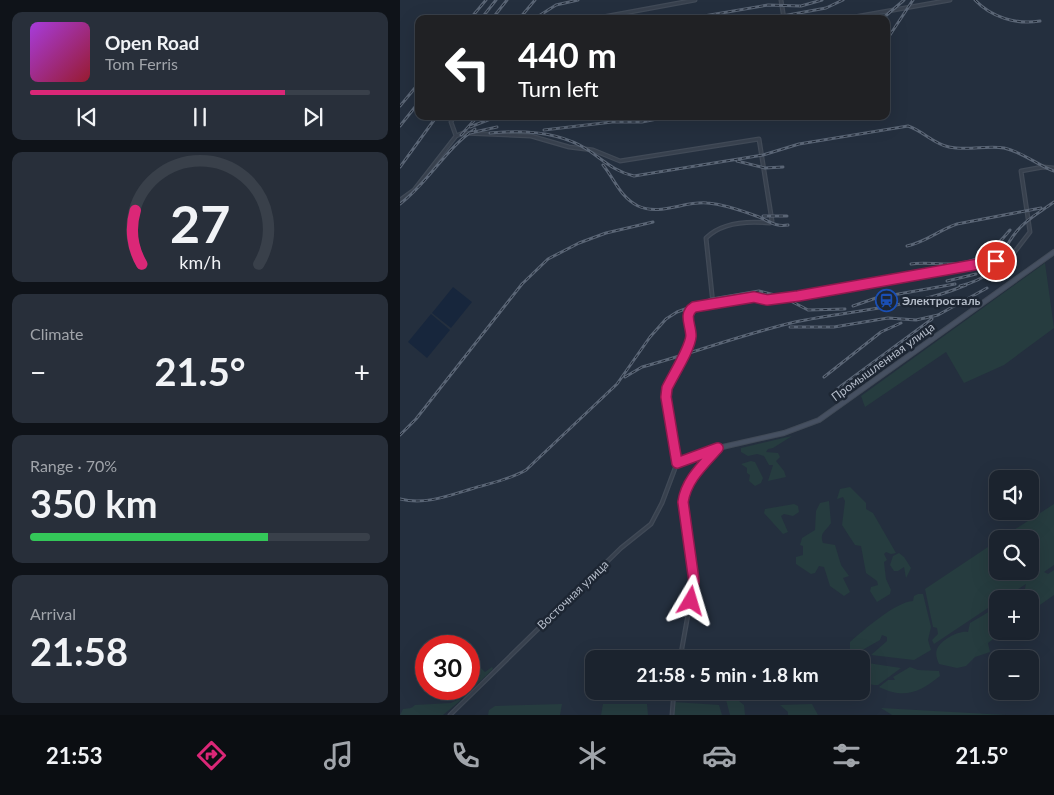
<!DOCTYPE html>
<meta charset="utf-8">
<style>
body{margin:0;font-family:Lato,sans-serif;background:#282f3a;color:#f1f3f6;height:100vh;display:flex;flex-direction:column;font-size:19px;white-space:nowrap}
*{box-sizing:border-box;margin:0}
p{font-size:16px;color:#a0a4aa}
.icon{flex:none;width:28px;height:28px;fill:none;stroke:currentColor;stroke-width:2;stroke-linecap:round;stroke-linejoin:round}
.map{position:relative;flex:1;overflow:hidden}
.drawer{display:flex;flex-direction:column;gap:12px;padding:12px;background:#0f1319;width:400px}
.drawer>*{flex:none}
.top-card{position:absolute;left:15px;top:15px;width:475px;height:105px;border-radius:10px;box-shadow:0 5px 20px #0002,0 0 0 1px #39404a;background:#202124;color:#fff;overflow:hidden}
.controls{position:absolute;left:589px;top:470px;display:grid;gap:10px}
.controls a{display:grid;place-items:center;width:50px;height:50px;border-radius:10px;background:#1b232e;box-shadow:0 5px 20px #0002,0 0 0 1px #39404a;font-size:25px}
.speed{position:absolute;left:15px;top:635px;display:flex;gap:10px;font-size:25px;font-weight:700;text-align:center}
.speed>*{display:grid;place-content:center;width:65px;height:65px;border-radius:50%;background:#1b232e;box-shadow:0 5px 20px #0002,0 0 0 1px #39404a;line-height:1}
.speed .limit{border:8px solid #d22;background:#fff;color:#111}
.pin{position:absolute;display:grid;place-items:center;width:42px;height:42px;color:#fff;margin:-21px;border:2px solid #fff;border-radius:50%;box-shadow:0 1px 5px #0007}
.me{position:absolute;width:55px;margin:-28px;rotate:7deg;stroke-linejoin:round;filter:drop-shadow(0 0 4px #0008)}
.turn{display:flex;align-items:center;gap:18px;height:105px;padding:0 20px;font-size:22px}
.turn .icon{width:65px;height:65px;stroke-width:2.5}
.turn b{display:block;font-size:35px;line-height:42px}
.big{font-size:38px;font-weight:700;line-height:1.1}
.drawer .tile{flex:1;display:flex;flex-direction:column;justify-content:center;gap:8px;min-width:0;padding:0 18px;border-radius:10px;background:#282f3a}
.drawer .dial{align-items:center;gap:0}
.dial svg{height:130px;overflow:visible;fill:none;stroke:#39404a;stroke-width:7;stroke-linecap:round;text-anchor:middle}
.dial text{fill:#f1f3f6;stroke:none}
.song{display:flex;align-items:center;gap:15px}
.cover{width:60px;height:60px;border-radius:8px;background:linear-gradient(135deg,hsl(280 70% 55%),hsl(350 70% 35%))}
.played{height:5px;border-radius:2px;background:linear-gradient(90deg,#db2777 75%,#39404a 75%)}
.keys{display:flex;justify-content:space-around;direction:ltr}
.heat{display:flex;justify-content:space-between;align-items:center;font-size:28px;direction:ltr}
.charge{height:8px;border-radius:4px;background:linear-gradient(90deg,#34c759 70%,#39404a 0)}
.trip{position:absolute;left:185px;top:650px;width:285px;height:50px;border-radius:10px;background:#1b232e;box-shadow:0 5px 20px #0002,0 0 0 1px #39404a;font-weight:700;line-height:50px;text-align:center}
.menu{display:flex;height:80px;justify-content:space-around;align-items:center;background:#0b0e12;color:#a0a4aa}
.menu .icon{width:35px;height:35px}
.menu .current{color:#db2777}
.menu b{font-size:22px;color:#f1f3f6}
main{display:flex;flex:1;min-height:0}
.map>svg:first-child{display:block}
.green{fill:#263c3f}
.water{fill:#17263c}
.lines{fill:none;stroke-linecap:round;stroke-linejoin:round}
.street-casing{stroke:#414a57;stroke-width:5}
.secondary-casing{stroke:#414a57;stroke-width:6}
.street{stroke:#38414e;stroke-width:2.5}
.secondary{stroke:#465061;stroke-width:4}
.rail-casing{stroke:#5a6575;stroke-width:3}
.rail{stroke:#1d2633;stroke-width:1;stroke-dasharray:4;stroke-linecap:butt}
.route-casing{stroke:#8e194d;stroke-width:12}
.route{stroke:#db2777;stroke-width:9}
.labels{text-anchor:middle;stroke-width:5;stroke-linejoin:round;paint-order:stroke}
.poi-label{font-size:12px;font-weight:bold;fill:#b4bcc9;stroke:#1d2633;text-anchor:start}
.street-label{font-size:12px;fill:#b4bcc9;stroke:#1d2633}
</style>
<main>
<section class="drawer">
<div class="tile">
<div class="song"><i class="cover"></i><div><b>Open Road</b><p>Tom Ferris</p></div></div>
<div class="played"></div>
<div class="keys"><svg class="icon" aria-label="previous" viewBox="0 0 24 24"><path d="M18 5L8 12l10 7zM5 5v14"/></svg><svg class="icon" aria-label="pause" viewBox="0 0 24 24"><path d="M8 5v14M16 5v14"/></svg><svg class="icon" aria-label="next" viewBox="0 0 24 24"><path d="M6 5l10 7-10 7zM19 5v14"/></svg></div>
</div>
<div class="tile dial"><svg viewBox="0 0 100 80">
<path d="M14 69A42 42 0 1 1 86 69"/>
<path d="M14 69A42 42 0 0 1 10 36" stroke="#db2777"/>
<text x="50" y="56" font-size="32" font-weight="700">27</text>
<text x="50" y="72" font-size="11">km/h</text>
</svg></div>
<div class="tile"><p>Climate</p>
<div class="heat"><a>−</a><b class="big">21.5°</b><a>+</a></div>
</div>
<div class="tile"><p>Range · 70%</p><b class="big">350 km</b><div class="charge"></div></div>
<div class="tile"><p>Arrival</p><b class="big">21:58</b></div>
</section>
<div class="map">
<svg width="654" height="715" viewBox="0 0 654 715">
<rect width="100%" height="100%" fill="#242f3e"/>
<path class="green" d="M645,263L654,328L604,365L564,383L546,352L465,407L461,396Z
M392,436L373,448L368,449L366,452L378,453L380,457L376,461L384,471L386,477L368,481L373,465H369L364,456L357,454L348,456L341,452V448Z
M351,461L355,462L363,478L361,483L355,486L349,481L350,475L347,473V468L341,464Z
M450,487L466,503V509L473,513L496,553L491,554L486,552L484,554L487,560L484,562L486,579L491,590L490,594L477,602L470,591L471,587L478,585L477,581L466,573L461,546L455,545L442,525L445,501L443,497L437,499L440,489Z
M429,501L431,523C426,531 419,533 423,543L435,545L441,565L449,576L443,578L450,592L444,596L430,586L424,567L419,566L415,573L411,574L396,564V557L403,555V546L400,545L402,538L415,530L416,511L420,503Z
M394,504L398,506L399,512L393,516L384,514L381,516L388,532L383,534L364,513L365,509Z
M654,504V565L644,572L648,574L654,570V595L630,612V599H606L618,590L624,593L626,584L603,599H598L597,602L534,644L532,640L538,634L537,628L533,627L525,589L597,541L598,571H630V539H600Z
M499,553L504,557L511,568L506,578L504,567L498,571H494L490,565L493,556Z
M518,594H523L531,627L528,640L531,650L514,660L471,655L487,641V637L482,635L480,640L457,653L450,650V642C464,630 495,602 513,601L514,596Z
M597,607L598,631H604L588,643L590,652L575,657L566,666L557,668L539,664C537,659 535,654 537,649C541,640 559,630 568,632L570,623Z
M461,662L501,668L478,685C463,686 461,674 461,662Z
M80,667L85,672L92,667L93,669L63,698L61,696L65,689H69C69,680 71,670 80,667Z
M510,667L518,670L539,671L540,676C519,693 504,699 479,687L488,680H495L493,677Z
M330,694L344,705L345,715H330L325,696Z
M59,699L61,700L43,715H0L3,709L11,708L15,705L51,703Z
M274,702L319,705L322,715H274Z
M162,704L160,715H88L89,710L95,706Z
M203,704H247L248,715H201Z
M412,704L418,715H388V712L380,705Z
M481,708L606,715H492Z"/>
<path class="water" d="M53,287L72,302L51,328L32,313Z
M31,314L50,330L27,358L8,342Z"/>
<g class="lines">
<defs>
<path id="street" d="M381,0L384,19
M192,19L295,0
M443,19L550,0
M54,116L51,122L56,136
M0,200L14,190L56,136L63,133L131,136L169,147L193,150L220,161L359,139L372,221L370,223C349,221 322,222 306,238L313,304
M277,463L266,397L267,388L291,338L288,316L290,310L294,307L354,297L367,300L398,295L604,260L613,254L630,232L621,171L643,167L654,168
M277,463L317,448
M280,659L294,581L283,502C286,479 303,465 318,448
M50,715L221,548L251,524L262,503L277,463
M272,715L274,691"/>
<path id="secondary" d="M318,448L384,433L419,420L654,252"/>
</defs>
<use href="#street" class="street-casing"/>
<use href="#secondary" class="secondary-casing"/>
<use href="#street" class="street"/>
<use href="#secondary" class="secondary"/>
<defs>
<path id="rail" d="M575,0C591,17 616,25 640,21
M401,6L422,0
M304,16L368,5L400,6
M377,17L426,8L443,0
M70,19L86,0
M81,19L96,0
M92,19L107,0
M119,19L135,0
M134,19L156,5L178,0
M482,19L504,0
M486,41L513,0
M0,106L19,83
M0,126L19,102
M70,127L93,118
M144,130L212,122H242L272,116
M70,133L97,127
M90,133C122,130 159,131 188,150C203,160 215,172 234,176L363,155L399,144L508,126C523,131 534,144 549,147C568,151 586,145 604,148C623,152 637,165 654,171
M61,135L78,116
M337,161L365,168L383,167
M203,165C215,180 220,197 238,206C260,216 284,201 307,203C323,204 343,211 359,217C370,222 376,227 388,225
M0,167L37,116
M0,204C29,182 45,149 75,129
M363,216H387
M507,246C526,242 539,230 557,224L641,208
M511,264C523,262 534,264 546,264C577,265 592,252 610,230
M547,281L576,274
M560,286C603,275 595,257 617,231C626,219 642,211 654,202
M453,306L476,298L555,284
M390,327H434L488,318L516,320L538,315L587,288
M225,377L242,367C293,353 344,334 395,322C452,310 512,308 566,285
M424,377L481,332L501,323
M433,392L532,319
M0,435L16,419L122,284L148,259L179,243L206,233L253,222
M0,499C25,505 48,496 71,489C90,483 109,480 126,470L217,384L250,337L266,319L277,312L312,299L359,291L383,297L408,310L445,309"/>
</defs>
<use href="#rail" class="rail-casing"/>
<use href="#rail" class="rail"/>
</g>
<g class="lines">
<defs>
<path id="route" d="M291,601L294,581L283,502C286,480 303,465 318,448L277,463L266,397L267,388C273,375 290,349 291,336C291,325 283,314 294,307L354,297L367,300L398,296L596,261"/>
</defs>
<use href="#route" class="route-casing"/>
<use href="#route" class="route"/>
</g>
<defs>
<symbol id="station-ring" viewBox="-11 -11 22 22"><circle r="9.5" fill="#1d2633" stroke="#1a4fb4" stroke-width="1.5"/><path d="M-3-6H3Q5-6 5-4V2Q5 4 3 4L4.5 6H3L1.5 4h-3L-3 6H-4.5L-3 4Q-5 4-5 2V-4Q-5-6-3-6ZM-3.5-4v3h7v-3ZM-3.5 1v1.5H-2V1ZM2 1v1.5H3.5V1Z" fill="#1a4fb4"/></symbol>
</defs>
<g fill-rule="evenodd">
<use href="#station-ring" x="474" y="288" width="25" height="25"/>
</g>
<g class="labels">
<g class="poi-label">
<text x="502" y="305">Электросталь</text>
</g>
<g class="street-label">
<text transform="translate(483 362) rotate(-36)" y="4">Промышленная улица</text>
<text transform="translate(173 595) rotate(-44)" y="4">Восточная улица</text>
</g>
</g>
</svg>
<div class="controls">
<a><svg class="icon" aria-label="sound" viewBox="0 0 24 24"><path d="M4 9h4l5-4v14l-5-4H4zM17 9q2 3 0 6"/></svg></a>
<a><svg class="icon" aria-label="search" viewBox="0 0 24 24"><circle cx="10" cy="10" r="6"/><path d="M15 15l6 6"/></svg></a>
<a>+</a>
<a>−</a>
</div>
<div class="speed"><div class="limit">30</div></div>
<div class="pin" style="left:596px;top:261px;background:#d93025"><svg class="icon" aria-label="arrive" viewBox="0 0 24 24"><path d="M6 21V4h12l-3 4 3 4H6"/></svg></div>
<svg class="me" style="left:291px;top:601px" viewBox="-20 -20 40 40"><path d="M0-17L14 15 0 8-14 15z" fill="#db2777" stroke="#fff" stroke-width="4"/></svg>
<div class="trip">21:58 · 5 min · 1.8 km</div>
<div class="top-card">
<div class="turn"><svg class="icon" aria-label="left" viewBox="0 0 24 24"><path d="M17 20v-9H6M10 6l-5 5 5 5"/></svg><div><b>440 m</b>Turn left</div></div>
</div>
</div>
</main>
<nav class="menu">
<b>21:53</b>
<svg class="icon current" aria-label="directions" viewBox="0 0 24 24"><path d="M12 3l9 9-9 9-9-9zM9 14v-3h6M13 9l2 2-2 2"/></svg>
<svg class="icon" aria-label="music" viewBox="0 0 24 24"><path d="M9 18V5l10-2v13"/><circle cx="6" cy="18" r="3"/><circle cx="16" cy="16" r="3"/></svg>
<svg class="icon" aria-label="phone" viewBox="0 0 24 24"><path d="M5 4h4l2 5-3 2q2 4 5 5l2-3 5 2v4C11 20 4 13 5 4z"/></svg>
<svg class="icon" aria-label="climate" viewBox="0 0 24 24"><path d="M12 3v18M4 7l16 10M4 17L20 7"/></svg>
<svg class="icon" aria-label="car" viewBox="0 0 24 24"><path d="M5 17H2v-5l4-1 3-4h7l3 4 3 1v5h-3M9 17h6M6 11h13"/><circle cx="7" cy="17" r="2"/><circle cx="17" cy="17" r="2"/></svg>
<svg class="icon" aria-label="filters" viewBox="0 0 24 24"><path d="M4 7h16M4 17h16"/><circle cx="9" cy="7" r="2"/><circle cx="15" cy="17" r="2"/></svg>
<b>21.5°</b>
</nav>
